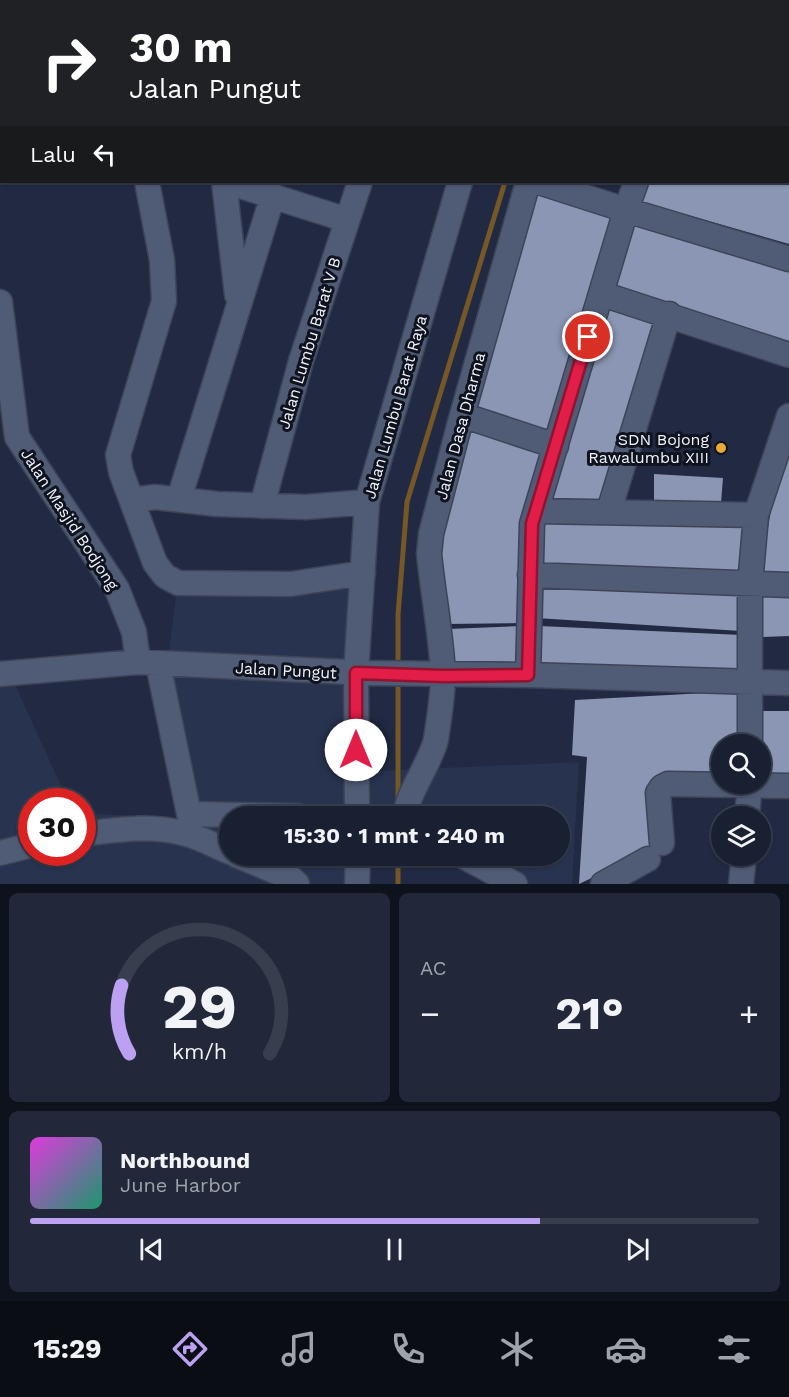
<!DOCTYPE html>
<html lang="id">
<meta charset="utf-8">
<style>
body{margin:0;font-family:"Work Sans",sans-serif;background:#22283a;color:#f1f3f6;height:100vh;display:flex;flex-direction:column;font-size:22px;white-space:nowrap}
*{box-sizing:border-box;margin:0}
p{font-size:20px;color:#9fa3ac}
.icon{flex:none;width:33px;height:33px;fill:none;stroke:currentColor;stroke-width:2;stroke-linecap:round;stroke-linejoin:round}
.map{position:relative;height:884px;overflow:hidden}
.sheet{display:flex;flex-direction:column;gap:9px;padding:9px;background:#0e121c;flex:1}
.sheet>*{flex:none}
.banner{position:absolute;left:0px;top:0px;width:789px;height:183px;box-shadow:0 2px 4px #0004,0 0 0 2px #373e4d;background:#202124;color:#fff;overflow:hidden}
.buttons{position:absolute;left:711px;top:734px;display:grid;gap:12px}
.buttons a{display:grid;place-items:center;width:60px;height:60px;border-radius:50%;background:#192032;box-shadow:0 2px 4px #0004,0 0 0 2px #373e4d;font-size:30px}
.speed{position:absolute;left:18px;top:788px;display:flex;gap:12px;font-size:30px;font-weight:700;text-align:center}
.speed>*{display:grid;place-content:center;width:78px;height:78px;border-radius:50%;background:#192032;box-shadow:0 2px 4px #0004,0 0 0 2px #373e4d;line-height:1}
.speed .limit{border:9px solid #d22;background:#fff;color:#111}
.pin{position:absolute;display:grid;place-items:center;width:51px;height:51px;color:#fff;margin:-26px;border:3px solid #fff;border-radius:50%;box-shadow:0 2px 6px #0007}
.me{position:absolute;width:66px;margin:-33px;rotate:0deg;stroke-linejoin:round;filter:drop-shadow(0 0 4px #0008)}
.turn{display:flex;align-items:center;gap:21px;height:126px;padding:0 30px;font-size:27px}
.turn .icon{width:78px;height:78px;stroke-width:2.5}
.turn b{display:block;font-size:42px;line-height:51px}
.then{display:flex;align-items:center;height:57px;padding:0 30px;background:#0003;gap:12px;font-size:22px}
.big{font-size:45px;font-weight:700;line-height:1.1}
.sheet .widget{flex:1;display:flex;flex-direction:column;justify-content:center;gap:9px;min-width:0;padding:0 21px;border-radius:9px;background:#22283a}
.sheet .dial{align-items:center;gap:0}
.dial svg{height:156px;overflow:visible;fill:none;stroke:#373e4d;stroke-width:7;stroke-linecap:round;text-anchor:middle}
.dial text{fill:#f1f3f6;stroke:none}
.song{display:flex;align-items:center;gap:18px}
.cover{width:72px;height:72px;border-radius:9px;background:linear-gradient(135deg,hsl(300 70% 55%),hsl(160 70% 35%))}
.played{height:6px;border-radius:3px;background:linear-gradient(90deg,#bca0f2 70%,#373e4d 70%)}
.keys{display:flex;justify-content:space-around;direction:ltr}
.heat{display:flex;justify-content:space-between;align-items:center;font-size:33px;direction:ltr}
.sheet .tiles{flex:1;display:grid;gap:9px;grid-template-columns:1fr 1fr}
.widget:last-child{grid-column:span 2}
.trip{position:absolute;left:219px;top:806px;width:351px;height:60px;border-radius:30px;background:#192032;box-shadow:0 2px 4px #0004,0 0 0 2px #373e4d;font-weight:700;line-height:60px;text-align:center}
.dock{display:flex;height:96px;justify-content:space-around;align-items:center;background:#0a0d14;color:#9fa3ac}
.dock .icon{width:42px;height:42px}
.dock .active{color:#bca0f2}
.dock b{font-size:27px;color:#f1f3f6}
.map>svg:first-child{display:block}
.built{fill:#283350}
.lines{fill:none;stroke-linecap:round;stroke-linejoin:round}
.stream{stroke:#755825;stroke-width:5}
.building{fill:#8a96b3}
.minor-casing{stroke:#3d4457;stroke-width:27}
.minor{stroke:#505b75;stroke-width:24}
.route-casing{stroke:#92132f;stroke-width:15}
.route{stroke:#e11d48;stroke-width:10}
.poi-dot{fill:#e8ab37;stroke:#0f131e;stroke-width:2}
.labels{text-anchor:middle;stroke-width:6;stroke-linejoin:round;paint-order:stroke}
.street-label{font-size:16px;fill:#f0f4fe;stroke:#0f131e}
.poi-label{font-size:16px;fill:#f0f4fe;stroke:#0f131e;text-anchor:end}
</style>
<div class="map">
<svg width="789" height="884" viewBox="0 0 789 884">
<rect width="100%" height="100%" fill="#212a42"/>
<path class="built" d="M353,574V772L579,762L572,884H528L472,855H560V816H230V855H346V884H0V677L12,678L68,801H32V852H82L83,813L190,819L167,667L176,596Z"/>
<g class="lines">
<path class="stream" d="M558,2L559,0
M398,667V615L407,502L505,182
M398,802V680
M398,884V855"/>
</g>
<path class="building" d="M647,182H789V244L642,202Z
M537,194L615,217L549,437L475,411Z
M635,222L789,268V348L615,292Z
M608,304L657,320L605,505L545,504Z
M469,427L548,451L524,623L444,624L438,557L440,525Z
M789,437V574L760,576L777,474Z
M654,474L723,478L721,503L654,500Z
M540,517L748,520L745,578L537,566Z
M536,581L745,588L741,631L536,618Z
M789,592V636L763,637L760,593Z
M523,626L521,670H446L448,629Z
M539,626L742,635L740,674L540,667Z
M743,691V744H722V780L650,798L655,848L579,884L587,757L572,755L575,700Z
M763,711H789V775L760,773Z"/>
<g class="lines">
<defs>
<path id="minor" d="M118,0V2
M246,0L251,2
M330,2L331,0
M413,2L414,0
M514,2V0
M588,2V0
M692,2L693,0
M765,2L766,0
M788,93L789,94
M788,166H789
M147,182L162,260L164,301L118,455L121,472L155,563L165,576L178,583L291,584L363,573
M224,182L237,295
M228,182L347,220
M539,182L626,210L789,259
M602,294L789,355
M0,302L17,437L117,589L134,632L138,662
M462,415L556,446
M179,499L273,195
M133,500L155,497L217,504L306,507L367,502
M262,506L301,361L360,182
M536,511L756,515
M609,511L669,314
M530,575L789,585
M158,664L189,814L297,816
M0,674L138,662L369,673L528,675L789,683
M528,675L532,524L626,210L636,182
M750,744V585L756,515L789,416
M357,816L356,673L367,502L460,182
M406,816C404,798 432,761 436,739C439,720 443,693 443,674C441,634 433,594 429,554L431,534L459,426L528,182
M747,816L750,783
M82,834C117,830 152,824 186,834C201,838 215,846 230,852
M662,843L658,793L662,787L668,784L789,786
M0,853L32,845
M236,855L291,878L297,884
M461,855L515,884
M357,884L358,855
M603,884L648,859
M741,884L744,855"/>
</defs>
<use href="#minor" class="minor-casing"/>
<use href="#minor" class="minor"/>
</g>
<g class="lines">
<defs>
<path id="route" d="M356,750V673L443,676L528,675L532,524L588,337"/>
</defs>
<use href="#route" class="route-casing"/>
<use href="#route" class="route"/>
</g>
<circle class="poi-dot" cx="721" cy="448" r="6"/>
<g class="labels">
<g class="street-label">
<text transform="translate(309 343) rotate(-73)" y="6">Jalan Lumbu Barat V B</text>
<text transform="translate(395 407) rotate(-74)" y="6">Jalan Lumbu Barat Raya</text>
<text transform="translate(460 426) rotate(-75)" y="6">Jalan Dasa Dharma</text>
<text transform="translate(70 519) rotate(57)" y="6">Jalan Masjid Bodjong</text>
<text transform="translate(286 670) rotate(3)" y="6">Jalan Pungut</text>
</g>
<g class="poi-label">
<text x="709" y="445">SDN Bojong<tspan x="709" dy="18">Rawalumbu XIII</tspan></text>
</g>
</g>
</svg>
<div class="buttons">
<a><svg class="icon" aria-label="search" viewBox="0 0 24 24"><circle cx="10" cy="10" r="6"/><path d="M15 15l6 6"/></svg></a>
<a><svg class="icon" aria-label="layers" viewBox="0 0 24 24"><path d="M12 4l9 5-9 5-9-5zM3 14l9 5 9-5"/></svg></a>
</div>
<div class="speed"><div class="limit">30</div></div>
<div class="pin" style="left:588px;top:337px;background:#d93025"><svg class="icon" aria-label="arrive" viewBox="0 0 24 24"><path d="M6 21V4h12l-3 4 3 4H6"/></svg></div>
<svg class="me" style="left:356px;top:750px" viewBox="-20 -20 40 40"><circle r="19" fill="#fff"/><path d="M0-13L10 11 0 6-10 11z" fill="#e11d48"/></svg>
<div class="trip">15:30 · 1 mnt · 240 m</div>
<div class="banner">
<div class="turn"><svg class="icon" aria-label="right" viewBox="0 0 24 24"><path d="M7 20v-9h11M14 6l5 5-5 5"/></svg><div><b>30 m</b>Jalan Pungut</div></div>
<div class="then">Lalu<svg class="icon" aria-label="left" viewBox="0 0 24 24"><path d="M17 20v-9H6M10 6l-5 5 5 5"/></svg></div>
</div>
</div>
<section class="sheet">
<div class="tiles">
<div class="widget dial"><svg viewBox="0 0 100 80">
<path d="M14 69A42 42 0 1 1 86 69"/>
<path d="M14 69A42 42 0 0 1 10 34" stroke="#bca0f2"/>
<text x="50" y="56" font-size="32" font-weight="700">29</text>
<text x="50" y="72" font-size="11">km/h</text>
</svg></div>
<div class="widget"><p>AC</p>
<div class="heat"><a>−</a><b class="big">21°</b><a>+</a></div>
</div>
<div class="widget">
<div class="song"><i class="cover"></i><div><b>Northbound</b><p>June Harbor</p></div></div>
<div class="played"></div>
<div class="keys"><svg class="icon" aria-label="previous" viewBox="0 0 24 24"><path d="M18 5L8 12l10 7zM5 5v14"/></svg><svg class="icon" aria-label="pause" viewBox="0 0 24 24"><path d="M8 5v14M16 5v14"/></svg><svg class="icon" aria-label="next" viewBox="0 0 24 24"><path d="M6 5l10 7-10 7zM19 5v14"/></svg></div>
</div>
</div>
</section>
<nav class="dock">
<b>15:29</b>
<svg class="icon active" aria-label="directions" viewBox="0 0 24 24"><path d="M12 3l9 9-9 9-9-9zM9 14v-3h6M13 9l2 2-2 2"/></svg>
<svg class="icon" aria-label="music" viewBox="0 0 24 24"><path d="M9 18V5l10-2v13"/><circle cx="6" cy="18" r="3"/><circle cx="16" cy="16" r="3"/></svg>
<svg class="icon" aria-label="phone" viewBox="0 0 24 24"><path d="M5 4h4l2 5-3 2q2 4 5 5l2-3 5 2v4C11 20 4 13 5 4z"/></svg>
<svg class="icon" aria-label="climate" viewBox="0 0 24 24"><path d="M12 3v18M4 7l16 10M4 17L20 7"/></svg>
<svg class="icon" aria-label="car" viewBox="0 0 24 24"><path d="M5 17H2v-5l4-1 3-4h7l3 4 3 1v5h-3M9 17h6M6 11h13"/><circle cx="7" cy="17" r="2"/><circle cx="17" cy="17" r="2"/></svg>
<svg class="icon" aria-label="filters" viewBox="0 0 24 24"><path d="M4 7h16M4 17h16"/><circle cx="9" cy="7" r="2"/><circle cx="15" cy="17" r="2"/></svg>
</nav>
